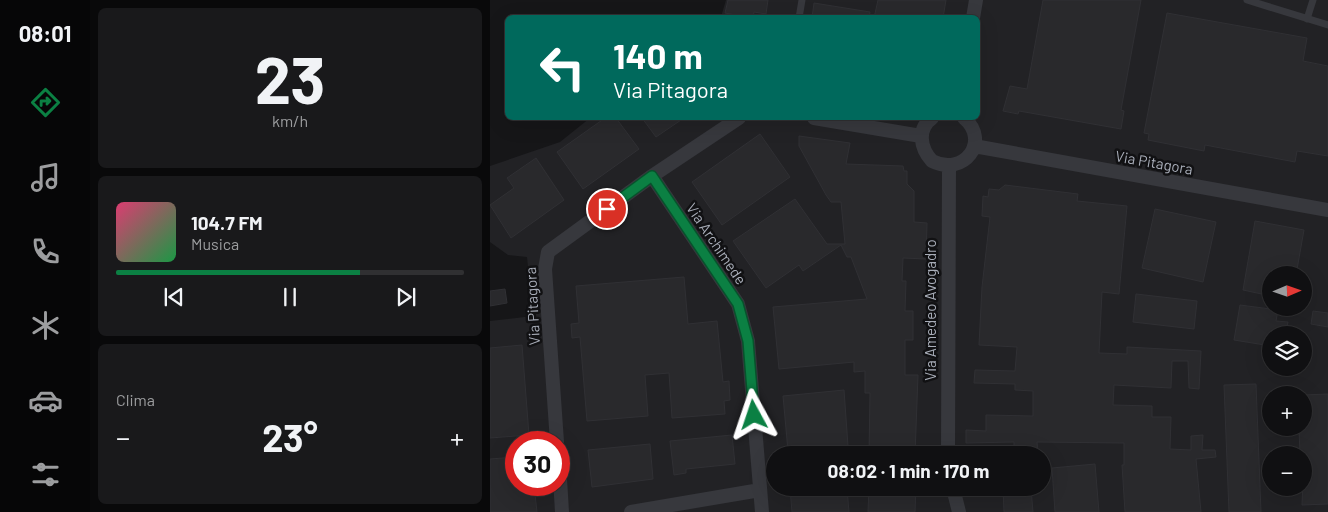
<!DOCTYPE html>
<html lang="it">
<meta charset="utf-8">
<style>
body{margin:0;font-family:Barlow,sans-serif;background:#19191b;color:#f1f3f6;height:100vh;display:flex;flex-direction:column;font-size:19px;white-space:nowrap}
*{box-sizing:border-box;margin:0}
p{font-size:16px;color:#9c9d9f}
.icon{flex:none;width:28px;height:28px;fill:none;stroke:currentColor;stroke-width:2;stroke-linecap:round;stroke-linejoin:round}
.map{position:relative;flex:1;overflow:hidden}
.sheet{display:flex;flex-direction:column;gap:8px;padding:8px;background:#09090a;width:400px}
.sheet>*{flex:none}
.top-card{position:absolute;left:15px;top:15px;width:475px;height:105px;border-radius:8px;box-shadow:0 5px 20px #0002,0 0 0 1px #303032;background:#00695c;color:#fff;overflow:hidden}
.needle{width:32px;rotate:88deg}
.buttons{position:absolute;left:772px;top:266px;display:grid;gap:10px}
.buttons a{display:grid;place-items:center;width:50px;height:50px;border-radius:50%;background:#101012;box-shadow:0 5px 20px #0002,0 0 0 1px #303032;font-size:25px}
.speed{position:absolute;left:15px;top:431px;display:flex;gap:10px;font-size:25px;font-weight:700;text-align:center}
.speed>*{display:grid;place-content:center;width:65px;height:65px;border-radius:50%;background:#101012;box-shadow:0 5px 20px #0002,0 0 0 1px #303032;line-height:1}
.speed .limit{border:8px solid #d22;background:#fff;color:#111}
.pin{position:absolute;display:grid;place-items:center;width:42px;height:42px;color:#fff;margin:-21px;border:2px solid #fff;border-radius:50%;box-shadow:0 1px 5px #0007}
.me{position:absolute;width:55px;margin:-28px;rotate:355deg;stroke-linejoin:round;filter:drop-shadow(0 0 4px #0008)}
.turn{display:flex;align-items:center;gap:18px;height:105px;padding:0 25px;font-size:22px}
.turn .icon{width:65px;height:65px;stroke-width:2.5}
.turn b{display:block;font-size:35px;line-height:42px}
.big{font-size:38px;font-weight:700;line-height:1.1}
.sheet .tile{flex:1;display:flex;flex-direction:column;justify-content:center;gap:8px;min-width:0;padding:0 18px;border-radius:8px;background:#19191b}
.sheet .dial{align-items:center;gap:0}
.dial b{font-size:65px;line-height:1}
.song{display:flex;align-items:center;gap:15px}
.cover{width:60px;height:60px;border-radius:8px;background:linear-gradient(135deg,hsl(340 70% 55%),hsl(140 70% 35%))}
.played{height:5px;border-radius:2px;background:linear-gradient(90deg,#0b8043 70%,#303032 70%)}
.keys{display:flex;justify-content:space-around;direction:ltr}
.heat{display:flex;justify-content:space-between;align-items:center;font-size:28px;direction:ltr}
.trip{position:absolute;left:276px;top:446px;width:285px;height:50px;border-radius:25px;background:#101012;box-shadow:0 5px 20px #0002,0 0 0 1px #303032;font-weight:700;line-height:50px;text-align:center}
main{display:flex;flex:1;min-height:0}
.dock{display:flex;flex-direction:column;width:90px;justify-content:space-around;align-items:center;background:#060607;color:#9c9d9f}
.dock .icon{width:35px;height:35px}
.dock .active{color:#0b8043}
.dock b{font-size:22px;color:#f1f3f6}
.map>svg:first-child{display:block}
.built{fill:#222225;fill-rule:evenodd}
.building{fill:#29292c;stroke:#303034}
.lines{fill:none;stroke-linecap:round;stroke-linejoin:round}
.lane{stroke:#37383d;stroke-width:7}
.street{stroke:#37383d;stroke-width:14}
.route-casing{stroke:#07532c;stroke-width:12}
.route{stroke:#0b8043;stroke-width:9}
.labels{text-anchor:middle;stroke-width:5;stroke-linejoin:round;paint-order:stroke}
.street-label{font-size:15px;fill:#a8adb8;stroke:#111113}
</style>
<main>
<nav class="dock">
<b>08:01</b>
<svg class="icon active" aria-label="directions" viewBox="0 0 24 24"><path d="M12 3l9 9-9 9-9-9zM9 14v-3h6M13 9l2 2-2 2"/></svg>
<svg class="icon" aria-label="music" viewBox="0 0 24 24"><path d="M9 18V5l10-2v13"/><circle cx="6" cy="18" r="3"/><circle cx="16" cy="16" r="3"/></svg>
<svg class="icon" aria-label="phone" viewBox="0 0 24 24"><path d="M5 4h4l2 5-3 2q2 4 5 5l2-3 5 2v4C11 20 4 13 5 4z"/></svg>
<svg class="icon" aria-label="climate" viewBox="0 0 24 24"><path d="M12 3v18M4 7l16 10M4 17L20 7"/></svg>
<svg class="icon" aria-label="car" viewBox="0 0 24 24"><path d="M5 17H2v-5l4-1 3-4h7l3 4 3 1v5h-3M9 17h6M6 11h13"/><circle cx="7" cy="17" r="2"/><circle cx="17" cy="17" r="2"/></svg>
<svg class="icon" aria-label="filters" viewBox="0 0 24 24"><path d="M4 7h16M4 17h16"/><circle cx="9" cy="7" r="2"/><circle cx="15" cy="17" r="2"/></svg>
</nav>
<section class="sheet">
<div class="tile dial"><b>23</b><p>km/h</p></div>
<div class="tile">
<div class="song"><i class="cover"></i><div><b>104.7 FM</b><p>Musica</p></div></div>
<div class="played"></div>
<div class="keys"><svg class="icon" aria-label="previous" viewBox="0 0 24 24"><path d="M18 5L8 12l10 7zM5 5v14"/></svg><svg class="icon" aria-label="pause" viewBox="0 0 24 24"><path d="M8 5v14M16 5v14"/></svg><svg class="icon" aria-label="next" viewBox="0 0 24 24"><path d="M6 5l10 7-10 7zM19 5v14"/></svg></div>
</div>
<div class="tile"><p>Clima</p>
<div class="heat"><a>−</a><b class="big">23°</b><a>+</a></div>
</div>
</section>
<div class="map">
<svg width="838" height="512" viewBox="0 0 838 512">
<rect width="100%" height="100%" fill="#161618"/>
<path class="built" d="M236,0H838V512H0V321L43,316L37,257L18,255L0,242V166L70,142L100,118H488V18L231,17ZM781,275H814V308H781ZM781,335H814V368H781ZM781,395H814V428H781ZM26,442H69V485H26ZM285,455H552V488H285ZM781,455H814V488H781Z"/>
<path class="building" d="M238,0H278L276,14L264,12L263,18H246V15L235,13Z
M388,0H456L453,18H384Z
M553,0H651L631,110L634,111L631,129L529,111L528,114L513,111L520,86L537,89Z
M324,3L380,12L379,18H322Z
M677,13L817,38L813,61L838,66V156L807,151L805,162L715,145L714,151L658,140L659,134L654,133Z
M115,118H126L149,149L93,189L67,152Z
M152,118H194L166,137Z
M270,134L300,177L232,225L202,182Z
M309,136L360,143L356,164L413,166L414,171H417V184L424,191V222L437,223L436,259L413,258L412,281H416L415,311H423V340H415V375H428L425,455H379L380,393H375V371L364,372V362L289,369L283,307L377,299L361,257H357L351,245L313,271L309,265L276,288L243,241L305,199L337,244H355L351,202H341L336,195L309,146Z
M46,158L74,200L21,238L0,205L24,188L17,178Z
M515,185L588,194L587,201L637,206L629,294L612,292L609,353L637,354V347L711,351L709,389L699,388L698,361H682L681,388L624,385L623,405L662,406V417H681L680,449L701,450V436L713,435L712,450H725L726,457L706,459L711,512H635L632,465H634V443L547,442L548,455H524V442L476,443V430L496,431V415L543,416V391L525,390V384L484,383L485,370L525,371L527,347L489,345L492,287L500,217L492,216L493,196L498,197L499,189L509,190Z
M665,209L726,222L713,282L652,268Z
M765,221L814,230L806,275H781V296L753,290Z
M194,277L198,324L227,321L233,382L239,381L240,400L234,401L235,414L182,418L179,373L155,375L158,416L97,421L90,337L82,338L81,324L89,323L86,286Z
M15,289L17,303L0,306V291Z
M646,294L707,301L704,329L643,322Z
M750,305L788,310L786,321L798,322L795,335H781V346L744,340Z
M823,311L838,313V327L821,324Z
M32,345L39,435L0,438V348Z
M766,384L771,512H739L734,385Z
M354,390L358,446L298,451L293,396Z
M838,394V504L812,505L814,455H810L809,428H814V395Z
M242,435L245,464L196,469V473L184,475L180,441Z
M160,444L163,479L102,487L98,450Z
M26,457V485H44L47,512H0V459Z
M605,464L609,512H565L562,468Z
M300,488H357L359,512H302Z
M379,488H426L425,512H378Z
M513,488H541L543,512H514Z"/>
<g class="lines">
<path class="lane" d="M757,0L838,25
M309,18L312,0
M817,19L823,0"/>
<path class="street" d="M483,18L486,0
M324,118L431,136
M442,118C427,129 430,148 442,161C474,177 501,141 474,118
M484,146L838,210
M162,176L248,304L258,341L272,512
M67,442L55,269L58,252L162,176L249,118
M458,455L459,166
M69,462L72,512
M463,488L469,512
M141,512L270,490"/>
</g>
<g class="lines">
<defs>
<path id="route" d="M117,209L162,176L248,304L258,341L264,415"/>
</defs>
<use href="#route" class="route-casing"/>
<use href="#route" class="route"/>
</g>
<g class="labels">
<g class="street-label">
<text transform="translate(664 163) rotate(10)" y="5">Via Pitagora</text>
<text transform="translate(226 244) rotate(56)" y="5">Via Archimede</text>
<text transform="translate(43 306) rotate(-93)" y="5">Via Pitagora</text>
<text transform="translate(441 310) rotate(-90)" y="5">Via Amedeo Avogadro</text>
</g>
</g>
</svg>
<div class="buttons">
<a><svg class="needle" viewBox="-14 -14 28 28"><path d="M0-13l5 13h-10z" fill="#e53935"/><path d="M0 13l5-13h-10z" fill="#9c9d9f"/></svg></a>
<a><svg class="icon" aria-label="layers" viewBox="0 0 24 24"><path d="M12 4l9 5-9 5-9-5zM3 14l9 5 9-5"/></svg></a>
<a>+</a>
<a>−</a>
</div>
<div class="speed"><div class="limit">30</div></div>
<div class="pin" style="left:117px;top:209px;background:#d93025"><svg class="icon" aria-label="arrive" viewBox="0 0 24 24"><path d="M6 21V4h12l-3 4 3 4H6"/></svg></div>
<svg class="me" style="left:264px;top:415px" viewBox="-20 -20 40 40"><path d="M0-17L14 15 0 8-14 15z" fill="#0b8043" stroke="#fff" stroke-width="4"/></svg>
<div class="trip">08:02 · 1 min · 170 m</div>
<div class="top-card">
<div class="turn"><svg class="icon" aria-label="left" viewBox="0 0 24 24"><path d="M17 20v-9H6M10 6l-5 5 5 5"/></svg><div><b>140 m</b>Via Pitagora</div></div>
</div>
</div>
</main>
